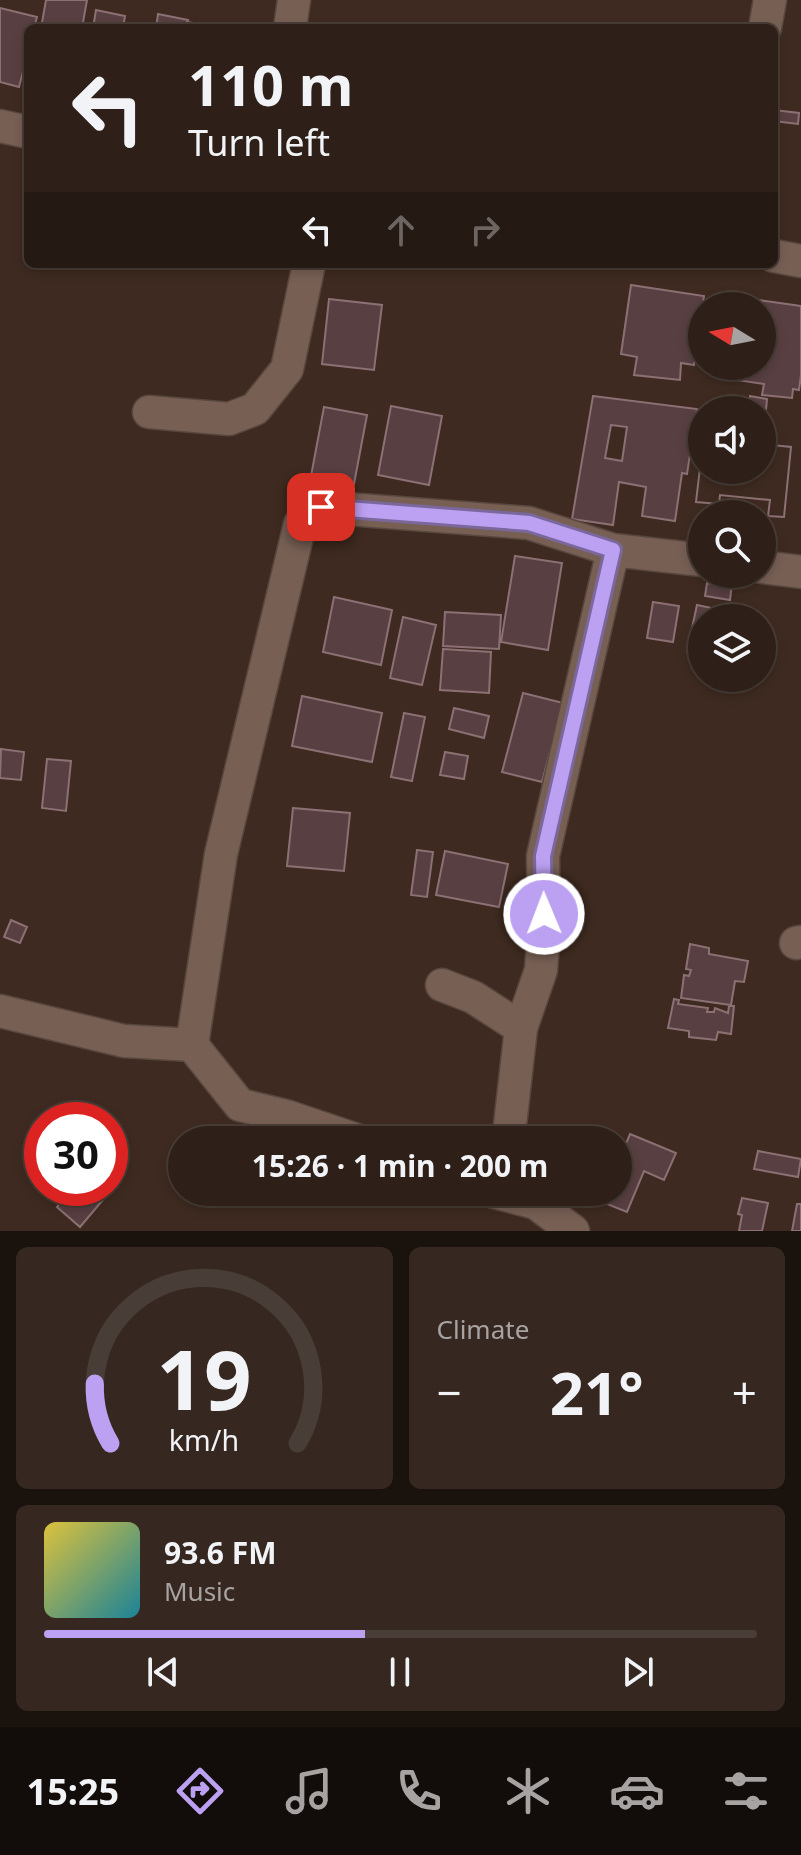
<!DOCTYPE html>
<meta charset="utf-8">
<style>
body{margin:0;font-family:"Noto Sans",sans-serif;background:#362821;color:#f1f3f6;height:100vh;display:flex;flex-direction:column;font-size:30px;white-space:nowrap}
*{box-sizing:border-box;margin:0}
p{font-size:26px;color:#a7a3a2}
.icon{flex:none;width:44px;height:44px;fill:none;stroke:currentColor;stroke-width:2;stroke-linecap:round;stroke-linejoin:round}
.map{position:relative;height:1231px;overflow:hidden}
.side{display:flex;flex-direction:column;gap:16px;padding:16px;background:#19120d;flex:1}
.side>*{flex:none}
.hud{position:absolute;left:24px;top:24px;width:754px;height:244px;border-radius:12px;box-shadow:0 4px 12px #0003,0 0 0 2px #493e37;background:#2e2018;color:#f1f3f6;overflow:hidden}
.needle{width:52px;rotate:280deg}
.controls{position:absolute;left:688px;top:292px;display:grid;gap:16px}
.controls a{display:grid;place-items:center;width:88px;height:88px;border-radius:50%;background:#2e2018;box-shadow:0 4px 12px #0003,0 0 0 2px #493e37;font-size:40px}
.speed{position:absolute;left:24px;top:1102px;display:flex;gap:16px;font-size:40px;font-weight:700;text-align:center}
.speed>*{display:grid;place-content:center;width:104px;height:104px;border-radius:50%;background:#2e2018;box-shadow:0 4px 12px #0003,0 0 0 2px #493e37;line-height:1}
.speed .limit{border:12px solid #d22;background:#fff;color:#111}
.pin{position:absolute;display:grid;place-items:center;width:68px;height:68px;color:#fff;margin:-34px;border-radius:16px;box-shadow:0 4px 12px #0006}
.me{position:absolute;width:88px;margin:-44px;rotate:359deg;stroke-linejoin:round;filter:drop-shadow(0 0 6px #0008)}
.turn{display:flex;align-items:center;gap:28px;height:168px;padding:0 32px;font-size:36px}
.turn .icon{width:104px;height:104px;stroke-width:2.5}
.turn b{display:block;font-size:56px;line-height:68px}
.lanes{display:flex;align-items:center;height:76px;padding:0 32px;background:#0003;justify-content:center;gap:40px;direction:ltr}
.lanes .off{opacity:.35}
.big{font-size:60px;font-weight:700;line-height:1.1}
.side .tile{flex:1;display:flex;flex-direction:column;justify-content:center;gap:12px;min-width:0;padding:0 28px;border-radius:12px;background:#362821}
.side .dial{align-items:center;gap:0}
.dial svg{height:208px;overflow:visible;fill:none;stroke:#493e37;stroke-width:7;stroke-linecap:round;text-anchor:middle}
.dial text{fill:#f1f3f6;stroke:none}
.song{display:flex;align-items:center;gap:24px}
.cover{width:96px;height:96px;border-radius:12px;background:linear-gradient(135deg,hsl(50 70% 55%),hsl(190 70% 35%))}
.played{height:8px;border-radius:4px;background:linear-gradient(90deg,#bca0f2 45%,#493e37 45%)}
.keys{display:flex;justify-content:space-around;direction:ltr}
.heat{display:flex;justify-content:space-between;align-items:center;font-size:44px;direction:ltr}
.side .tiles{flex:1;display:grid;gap:16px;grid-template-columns:1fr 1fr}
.tile:last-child{grid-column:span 2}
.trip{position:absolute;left:168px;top:1126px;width:464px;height:80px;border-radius:40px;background:#2e2018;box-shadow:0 4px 12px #0003,0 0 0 2px #493e37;font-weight:700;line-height:80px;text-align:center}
.tab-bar{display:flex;height:128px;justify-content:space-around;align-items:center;background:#120d0a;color:#a7a3a2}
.tab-bar .icon{width:56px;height:56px}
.tab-bar .current{color:#bca0f2}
.tab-bar b{font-size:36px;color:#f1f3f6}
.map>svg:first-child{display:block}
.building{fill:#583f42;stroke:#8c7074;stroke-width:2;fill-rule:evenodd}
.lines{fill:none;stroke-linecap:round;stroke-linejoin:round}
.minor-casing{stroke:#58473e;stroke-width:35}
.minor{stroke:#775f54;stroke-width:32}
.route-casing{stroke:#7a689d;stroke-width:20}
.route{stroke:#bca0f2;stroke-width:14}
</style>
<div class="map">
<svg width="801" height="1231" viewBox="0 0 801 1231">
<rect width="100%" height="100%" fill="#3e2a20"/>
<path class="building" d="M46,0H87L82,28H41Z
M0,8L37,17L34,28H28V52L19,87L0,82Z
M96,10L125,16L123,28H93Z
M158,14L188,20L187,22L225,28H156Z
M774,110L799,113L798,124L774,121Z
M631,285L704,296L694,365L681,363L680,380L634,375L637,357L621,354Z
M736,297L801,306V375L799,390L793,389L792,398L762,395L764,384L716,377L717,366H762V306H735Z
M329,299L382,305L374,370L322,364Z
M593,396L697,409L687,474L682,473L675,521L642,516L646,487L619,482L613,525L572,519ZM611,425L627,427L622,461L605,458Z
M750,396L767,399L766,410L749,407Z
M391,406L442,416L429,485L378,475Z
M324,407L367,415L354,484L311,476Z
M762,444L791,447L784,517L768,516L770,500L720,495L719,504L696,502L702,451V470H736L735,475L752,478L754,470H762Z
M762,444L791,447L784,517L768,516L770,500L720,495L719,504L696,502L702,451V470H762Z
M515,556L562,563L548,650L501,642Z
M719,581L732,583L730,600L705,596L707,583L718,585Z
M334,597L392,610L381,665L323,652Z
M653,602L679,606L673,642L647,638Z
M697,605L721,610L719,618H702V654L687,651Z
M445,612L501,615L499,649L443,646Z
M403,617L436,625L422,685L390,678Z
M443,649L491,652L489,693L440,690Z
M523,693L563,703L542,782L502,772Z
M302,696L382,713L372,762L292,746Z
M454,708L489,716L484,738L449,729Z
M404,713L425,717L412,781L391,777Z
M1,749L24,752L21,780L0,778Z
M445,752L468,756L464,779L440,775Z
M47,759L71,761L66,811L42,808Z
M293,808L350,813L344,871L287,866Z
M417,850L433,852L427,897L411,895Z
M445,851L508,864L499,907L436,895Z
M11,920L27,927L20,943L4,937Z
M690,944L709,948V954L748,961L744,982L735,981L731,1005L681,998L684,975L689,976L691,970L686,969Z
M674,999L679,1000L678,1004L708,1008L707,1012H714L715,1008L728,1013L729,1006H734L731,1034L718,1032L716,1040L689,1037V1031L668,1028Z
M630,1134L676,1153L664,1180L644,1171L627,1212L602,1202L606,1192H618V1163Z
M758,1151L801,1159L798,1177L754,1169Z
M110,1165L123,1176L80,1227L57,1207L72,1188H110Z
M742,1198L768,1203L762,1231H739L742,1215L738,1214Z
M797,1204H801V1231H792Z"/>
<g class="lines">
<defs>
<path id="minor" d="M290,28L294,0
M765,28L770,0
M0,126L28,132
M774,256L801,261
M149,412L229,419L255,409L287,369L309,264
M762,567L801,572
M796,943L801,942
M442,985L473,997L521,1028
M0,1011L124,1041L192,1045L240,1105L286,1116L357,1140
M192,1045L221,854L300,524L321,507L529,523L613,550L702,560
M511,1140L510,1125L521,1028L541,970L544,930L543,856L613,550
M494,1192L536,1203L573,1231"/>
</defs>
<use href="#minor" class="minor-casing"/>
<use href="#minor" class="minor"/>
</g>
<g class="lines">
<defs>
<path id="route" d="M321,507L529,523L613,550L543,856L544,914"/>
</defs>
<use href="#route" class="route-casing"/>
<use href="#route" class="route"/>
</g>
</svg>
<div class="controls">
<a><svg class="needle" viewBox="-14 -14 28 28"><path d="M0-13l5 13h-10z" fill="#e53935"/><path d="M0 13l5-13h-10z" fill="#a7a3a2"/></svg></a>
<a><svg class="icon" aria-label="sound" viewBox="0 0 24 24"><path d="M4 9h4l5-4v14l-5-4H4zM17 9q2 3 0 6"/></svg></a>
<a><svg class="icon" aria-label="search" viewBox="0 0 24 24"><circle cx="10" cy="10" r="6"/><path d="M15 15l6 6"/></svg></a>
<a><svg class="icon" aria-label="layers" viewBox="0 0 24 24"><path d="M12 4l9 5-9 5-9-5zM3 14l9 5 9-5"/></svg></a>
</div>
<div class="speed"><div class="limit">30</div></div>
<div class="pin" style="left:321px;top:507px;background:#d93025"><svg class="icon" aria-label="arrive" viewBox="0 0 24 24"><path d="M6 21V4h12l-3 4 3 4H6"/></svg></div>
<svg class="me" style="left:544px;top:914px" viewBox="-20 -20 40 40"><circle r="17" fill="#bca0f2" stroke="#fff" stroke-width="3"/><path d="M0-11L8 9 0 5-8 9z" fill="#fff"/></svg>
<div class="trip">15:26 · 1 min · 200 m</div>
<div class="hud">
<div class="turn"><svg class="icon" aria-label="left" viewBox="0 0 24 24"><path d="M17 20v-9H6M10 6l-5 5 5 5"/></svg><div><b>110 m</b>Turn left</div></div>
<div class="lanes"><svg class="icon" aria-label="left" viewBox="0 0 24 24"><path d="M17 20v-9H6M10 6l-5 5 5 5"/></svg><svg class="icon off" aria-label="ahead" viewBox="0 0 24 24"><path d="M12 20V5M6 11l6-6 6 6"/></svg><svg class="icon off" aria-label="right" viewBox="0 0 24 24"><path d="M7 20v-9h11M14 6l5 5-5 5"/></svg></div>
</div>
</div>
<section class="side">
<div class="tiles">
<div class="tile dial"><svg viewBox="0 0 100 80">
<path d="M14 69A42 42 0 1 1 86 69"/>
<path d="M14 69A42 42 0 0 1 8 46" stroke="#bca0f2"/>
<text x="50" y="56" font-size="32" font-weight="700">19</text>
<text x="50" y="72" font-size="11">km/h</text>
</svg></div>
<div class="tile"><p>Climate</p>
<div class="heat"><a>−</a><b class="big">21°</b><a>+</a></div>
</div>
<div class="tile">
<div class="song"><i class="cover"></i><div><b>93.6 FM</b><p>Music</p></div></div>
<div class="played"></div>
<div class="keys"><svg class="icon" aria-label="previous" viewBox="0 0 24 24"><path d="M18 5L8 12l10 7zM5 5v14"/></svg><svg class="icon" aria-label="pause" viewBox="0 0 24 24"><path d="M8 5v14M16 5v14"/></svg><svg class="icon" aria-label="next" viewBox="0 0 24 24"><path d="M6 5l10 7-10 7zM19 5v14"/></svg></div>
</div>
</div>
</section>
<nav class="tab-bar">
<b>15:25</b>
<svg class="icon current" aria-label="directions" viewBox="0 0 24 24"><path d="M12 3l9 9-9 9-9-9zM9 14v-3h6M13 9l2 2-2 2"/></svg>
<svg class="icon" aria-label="music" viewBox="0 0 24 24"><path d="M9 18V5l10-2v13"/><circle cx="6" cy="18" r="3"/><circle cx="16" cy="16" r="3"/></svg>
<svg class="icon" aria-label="phone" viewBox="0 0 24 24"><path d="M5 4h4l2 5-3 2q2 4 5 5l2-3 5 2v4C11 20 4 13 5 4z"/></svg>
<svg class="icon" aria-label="climate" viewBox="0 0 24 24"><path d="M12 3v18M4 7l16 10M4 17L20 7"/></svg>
<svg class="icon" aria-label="car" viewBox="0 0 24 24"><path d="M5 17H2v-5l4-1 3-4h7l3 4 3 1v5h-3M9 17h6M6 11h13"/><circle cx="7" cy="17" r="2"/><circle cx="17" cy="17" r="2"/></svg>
<svg class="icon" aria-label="filters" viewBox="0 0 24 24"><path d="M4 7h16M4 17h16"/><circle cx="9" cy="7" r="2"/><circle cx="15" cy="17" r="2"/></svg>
</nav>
